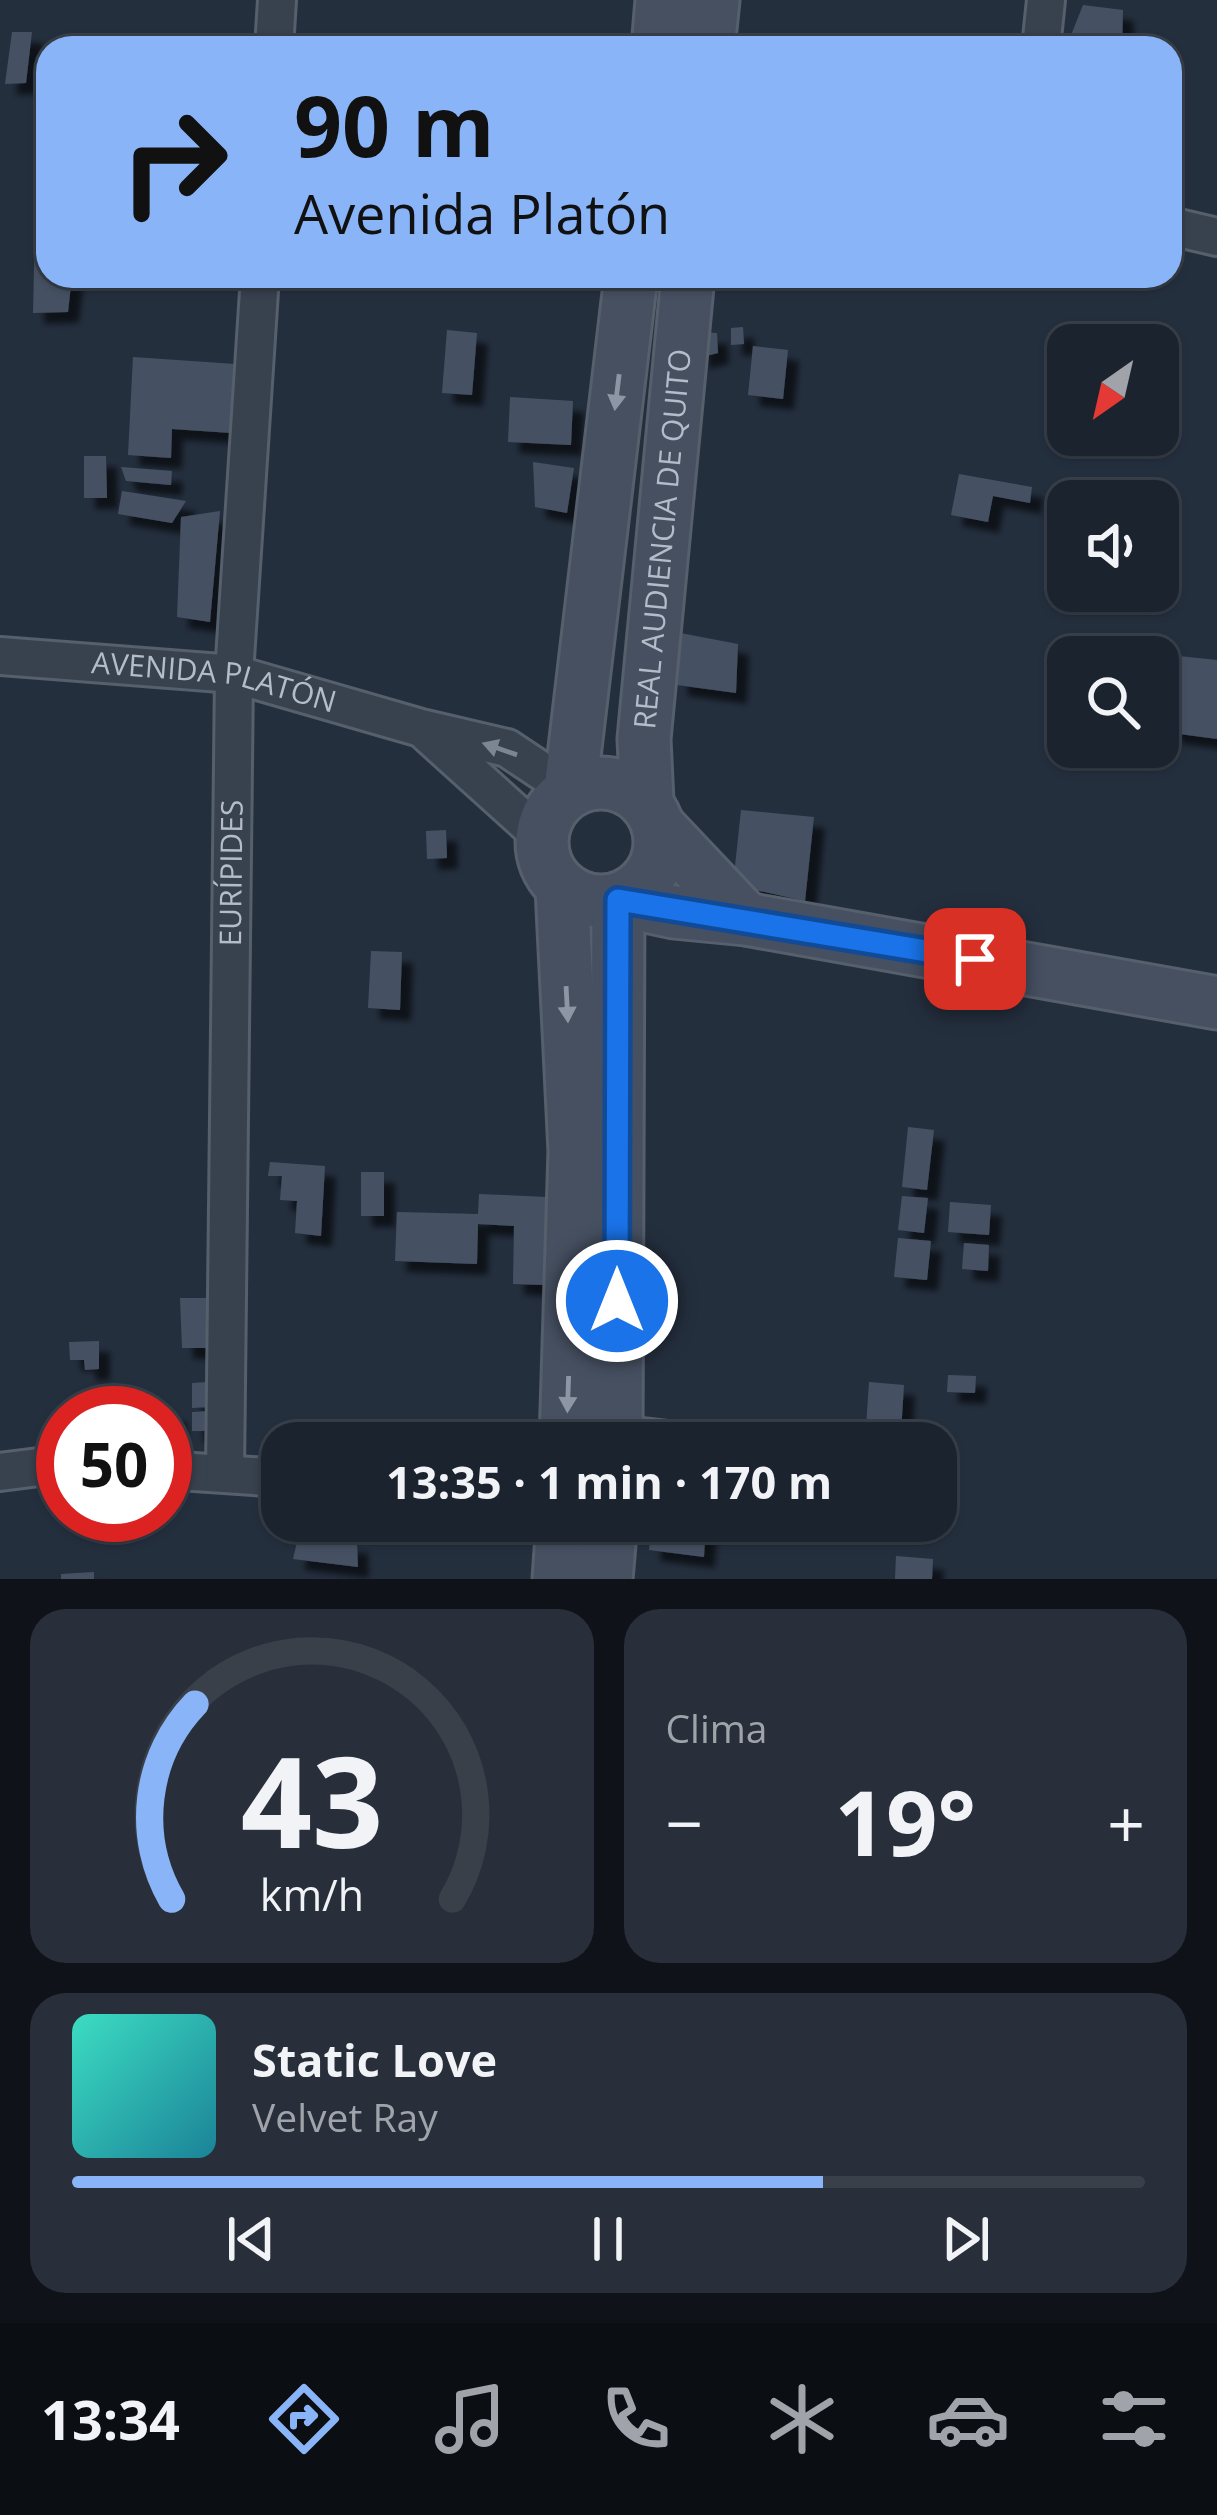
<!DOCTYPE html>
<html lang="es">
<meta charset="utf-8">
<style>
body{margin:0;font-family:"Open Sans",sans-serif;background:#282f3a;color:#f1f3f6;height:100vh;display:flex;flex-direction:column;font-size:45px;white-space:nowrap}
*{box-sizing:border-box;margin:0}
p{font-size:39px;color:#a0a4aa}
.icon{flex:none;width:66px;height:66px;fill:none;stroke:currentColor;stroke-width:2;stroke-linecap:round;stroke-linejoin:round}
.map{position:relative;height:1579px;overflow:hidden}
.details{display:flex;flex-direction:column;gap:30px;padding:30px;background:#0f1319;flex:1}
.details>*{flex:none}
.hud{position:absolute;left:36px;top:36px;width:1146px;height:252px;border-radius:36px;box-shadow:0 3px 9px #0004,0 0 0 3px #39404a;background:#8ab4f8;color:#111;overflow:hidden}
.needle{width:78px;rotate:214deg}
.buttons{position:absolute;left:1047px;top:324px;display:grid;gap:24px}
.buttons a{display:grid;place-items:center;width:132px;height:132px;border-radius:24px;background:#1b232e;box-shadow:0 3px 9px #0004,0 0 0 3px #39404a;font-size:60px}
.speed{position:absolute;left:36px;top:1386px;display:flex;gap:24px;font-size:60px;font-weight:700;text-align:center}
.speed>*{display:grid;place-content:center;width:156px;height:156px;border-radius:50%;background:#1b232e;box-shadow:0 3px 9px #0004,0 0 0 3px #39404a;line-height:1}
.speed .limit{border:18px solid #d22;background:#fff;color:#111}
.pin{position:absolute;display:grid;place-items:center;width:102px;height:102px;color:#fff;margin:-51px;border-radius:24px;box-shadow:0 6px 18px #0006}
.me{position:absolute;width:132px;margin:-66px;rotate:0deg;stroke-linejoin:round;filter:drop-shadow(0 0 9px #0008)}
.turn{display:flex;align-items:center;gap:42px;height:252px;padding:0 60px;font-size:54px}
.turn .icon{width:156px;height:156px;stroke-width:2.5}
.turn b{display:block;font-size:84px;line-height:102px}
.big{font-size:90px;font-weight:700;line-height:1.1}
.details .tile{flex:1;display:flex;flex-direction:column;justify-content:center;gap:18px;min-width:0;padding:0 42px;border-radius:36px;background:#282f3a}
.details .dial{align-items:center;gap:0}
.dial svg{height:312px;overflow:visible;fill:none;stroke:#39404a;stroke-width:7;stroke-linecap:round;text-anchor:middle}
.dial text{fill:#f1f3f6;stroke:none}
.song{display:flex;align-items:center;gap:36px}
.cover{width:144px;height:144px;border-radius:18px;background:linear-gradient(135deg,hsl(170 70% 55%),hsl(190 70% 35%))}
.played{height:12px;border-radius:6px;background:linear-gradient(90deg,#8ab4f8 70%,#39404a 70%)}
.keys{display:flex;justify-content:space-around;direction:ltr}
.heat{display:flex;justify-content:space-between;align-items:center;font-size:66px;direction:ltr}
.details .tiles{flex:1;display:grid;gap:30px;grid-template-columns:1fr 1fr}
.tile:last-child{grid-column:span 2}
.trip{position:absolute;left:261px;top:1422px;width:696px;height:120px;border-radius:36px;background:#1b232e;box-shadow:0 3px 9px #0004,0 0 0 3px #39404a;font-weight:700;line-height:120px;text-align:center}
.menu{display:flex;height:192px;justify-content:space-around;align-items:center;background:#0b0e12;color:#a0a4aa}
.menu .icon{width:84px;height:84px}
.menu .selected{color:#8ab4f8}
.menu b{font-size:54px;color:#f1f3f6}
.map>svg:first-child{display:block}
.building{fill:#455162;filter:url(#shadow)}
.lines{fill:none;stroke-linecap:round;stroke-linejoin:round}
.street-casing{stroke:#565f6c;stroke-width:42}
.secondary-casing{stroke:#565f6c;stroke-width:57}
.street{stroke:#38414e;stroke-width:36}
.secondary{stroke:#465061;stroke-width:51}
.oneway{fill:#8e96a5}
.oneway2{fill:#7c8592}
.route-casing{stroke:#114b97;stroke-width:30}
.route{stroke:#1a73e8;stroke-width:21}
.labels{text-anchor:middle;stroke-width:12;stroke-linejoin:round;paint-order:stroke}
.street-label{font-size:30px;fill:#b4bcc9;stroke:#1d2633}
</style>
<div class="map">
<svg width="1217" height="1579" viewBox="0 0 1217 1579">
<defs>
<filter id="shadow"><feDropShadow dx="11" dy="11" stdDeviation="3" flood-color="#0009"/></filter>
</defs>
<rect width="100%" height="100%" fill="#242f3e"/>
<path class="building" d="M1083,5L1123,10L1122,48H1066Z
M12,32H32L26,83L5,84Z
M35,226L48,228V276H72L68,312L33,313Z
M743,327L744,344L731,345V328Z
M447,330L477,333L472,395L442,393Z
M696,332L717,333L718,353L698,358Z
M753,346L788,350L783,399L748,395Z
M133,357L235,364L231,433L172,429L171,458L128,455Z
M510,397L573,401L571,445L508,442Z
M84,456H106L107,498H84Z
M533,462L574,468L567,513L535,507Z
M121,467L172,471L171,485L126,481Z
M959,474L1032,487L1030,503L993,496L988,522L951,515Z
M122,491L186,501L172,523L118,514Z
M220,511L210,622L177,617L181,517Z
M675,632L738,644L736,693L677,685Z
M1160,654L1217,660V739L1172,733L1158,697Z
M741,810L814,817L805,901L733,885Z
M446,830L447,858L427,859L426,831Z
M371,951L402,952L400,1010L368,1008Z
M908,1127L934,1130L927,1190L902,1187Z
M270,1162L325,1166L321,1236L295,1233L297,1201L280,1200L282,1176H268Z
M361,1172H384V1216H361Z
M479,1194L547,1197L544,1285L513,1284L514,1226L478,1224L477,1264L395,1261L397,1212L478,1214Z
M902,1196L928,1198L924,1233L898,1230Z
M950,1202L991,1205L989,1235L948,1232Z
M898,1238L931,1241L927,1280L894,1277Z
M964,1243L989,1245L988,1271L962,1269Z
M180,1298H206L207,1348H182Z
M99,1341V1369L85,1370L84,1360H70L69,1342Z
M948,1375L976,1376L975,1393L947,1392Z
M209,1382V1407L192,1408V1383Z
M869,1382L904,1385L901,1432L866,1428Z
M176,1411V1431H165V1412Z
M210,1411L211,1431H192V1412Z
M652,1521H706L704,1557L649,1550Z
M301,1525L323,1543L357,1542L358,1567L293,1559Z
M896,1556L933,1559L932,1579H895Z
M94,1572V1579H61V1574Z"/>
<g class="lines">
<defs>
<g id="street">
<path d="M274,48L277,0"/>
<path d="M1041,48L1046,0"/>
<path d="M1170,226L1217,237"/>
<path id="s1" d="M0,656L234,674L421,728L507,748L570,790"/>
<path d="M428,734L541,836"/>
<path d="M617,1434L694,1443"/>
<path d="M165,1470L282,1478"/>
<path d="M0,1472L63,1464"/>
<path id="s2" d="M225,1473L234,674L260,276"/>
</g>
<g id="secondary">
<path d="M658,48L662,0"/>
<path d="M708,48L713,0"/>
<circle cx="601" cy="842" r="59"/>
<path d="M570,790L631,276"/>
<path id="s3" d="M647,802L644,739L688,276"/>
<path d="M661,829L746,919"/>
<path d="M562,888L575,1151L566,1443"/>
<path d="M618,900L674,912L746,919L1217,1003"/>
<path d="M616,1443L618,900"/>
<path d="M559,1579L563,1521"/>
<path d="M606,1579L611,1521"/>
</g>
</defs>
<use href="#street" class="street-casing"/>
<use href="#secondary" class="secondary-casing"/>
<use href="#street" class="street"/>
<use href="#secondary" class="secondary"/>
</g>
<defs><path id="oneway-solid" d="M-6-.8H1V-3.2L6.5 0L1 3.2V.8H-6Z" transform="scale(3)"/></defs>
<g class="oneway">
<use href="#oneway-solid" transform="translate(617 392) rotate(97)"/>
<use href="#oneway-solid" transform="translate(567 1004) rotate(87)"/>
<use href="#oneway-solid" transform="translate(568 1394) rotate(92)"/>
</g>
<use class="oneway2" href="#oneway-solid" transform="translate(500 749) rotate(-161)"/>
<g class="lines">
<defs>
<path id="route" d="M617,1301L618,900L975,959"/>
</defs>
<use href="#route" class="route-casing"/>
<use href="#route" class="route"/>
</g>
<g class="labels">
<g class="street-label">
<text dy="10" stroke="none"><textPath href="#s3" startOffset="264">REAL AUDIENCIA DE QUITO</textPath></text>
<text dy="10" stroke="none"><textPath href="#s1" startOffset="216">AVENIDA PLATÓN</textPath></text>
<text dy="10" stroke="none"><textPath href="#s2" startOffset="600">EURÍPIDES</textPath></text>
</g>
</g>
</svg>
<div class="buttons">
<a><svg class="needle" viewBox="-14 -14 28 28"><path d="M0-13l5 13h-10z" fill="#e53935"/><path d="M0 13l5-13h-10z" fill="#a0a4aa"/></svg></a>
<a><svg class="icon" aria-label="sound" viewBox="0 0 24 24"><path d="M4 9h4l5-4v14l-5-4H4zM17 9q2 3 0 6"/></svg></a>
<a><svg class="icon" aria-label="search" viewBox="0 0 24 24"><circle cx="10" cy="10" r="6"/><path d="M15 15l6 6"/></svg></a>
</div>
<div class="speed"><div class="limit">50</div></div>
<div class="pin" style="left:975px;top:959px;background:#d93025"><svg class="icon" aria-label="arrive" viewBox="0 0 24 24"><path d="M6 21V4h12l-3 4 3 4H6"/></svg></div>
<svg class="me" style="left:617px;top:1301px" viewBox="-20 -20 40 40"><circle r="17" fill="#1a73e8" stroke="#fff" stroke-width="3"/><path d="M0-11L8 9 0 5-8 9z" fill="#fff"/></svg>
<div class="trip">13:35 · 1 min · 170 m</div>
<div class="hud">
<div class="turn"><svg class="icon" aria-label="right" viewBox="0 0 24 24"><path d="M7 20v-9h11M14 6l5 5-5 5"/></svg><div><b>90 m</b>Avenida Platón</div></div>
</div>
</div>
<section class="details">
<div class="tiles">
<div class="tile dial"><svg viewBox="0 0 100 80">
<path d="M14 69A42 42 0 1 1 86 69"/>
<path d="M14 69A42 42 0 0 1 20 19" stroke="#8ab4f8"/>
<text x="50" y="56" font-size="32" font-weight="700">43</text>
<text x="50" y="72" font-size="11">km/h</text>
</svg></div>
<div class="tile"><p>Clima</p>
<div class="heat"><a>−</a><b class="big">19°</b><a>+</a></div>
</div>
<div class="tile">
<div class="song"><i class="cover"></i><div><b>Static Love</b><p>Velvet Ray</p></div></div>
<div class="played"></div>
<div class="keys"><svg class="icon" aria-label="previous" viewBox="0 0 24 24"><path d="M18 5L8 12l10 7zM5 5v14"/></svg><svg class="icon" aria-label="pause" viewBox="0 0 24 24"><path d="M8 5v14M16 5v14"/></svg><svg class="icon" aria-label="next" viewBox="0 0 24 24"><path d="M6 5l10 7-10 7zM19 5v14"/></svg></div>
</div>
</div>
</section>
<nav class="menu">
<b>13:34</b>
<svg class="icon selected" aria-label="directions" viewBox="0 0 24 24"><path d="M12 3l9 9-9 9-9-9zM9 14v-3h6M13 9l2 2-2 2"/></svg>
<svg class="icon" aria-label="music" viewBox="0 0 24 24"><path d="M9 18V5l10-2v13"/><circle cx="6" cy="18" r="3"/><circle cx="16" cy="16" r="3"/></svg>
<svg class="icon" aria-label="phone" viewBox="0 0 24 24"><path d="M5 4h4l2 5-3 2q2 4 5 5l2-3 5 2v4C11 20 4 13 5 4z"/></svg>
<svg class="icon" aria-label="climate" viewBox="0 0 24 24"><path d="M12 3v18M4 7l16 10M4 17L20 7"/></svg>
<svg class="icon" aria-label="car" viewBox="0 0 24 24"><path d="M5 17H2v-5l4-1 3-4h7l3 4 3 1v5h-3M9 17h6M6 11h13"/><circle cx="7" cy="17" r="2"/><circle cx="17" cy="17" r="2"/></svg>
<svg class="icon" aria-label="filters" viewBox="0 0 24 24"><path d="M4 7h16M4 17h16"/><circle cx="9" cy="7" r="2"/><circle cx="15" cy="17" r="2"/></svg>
</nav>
